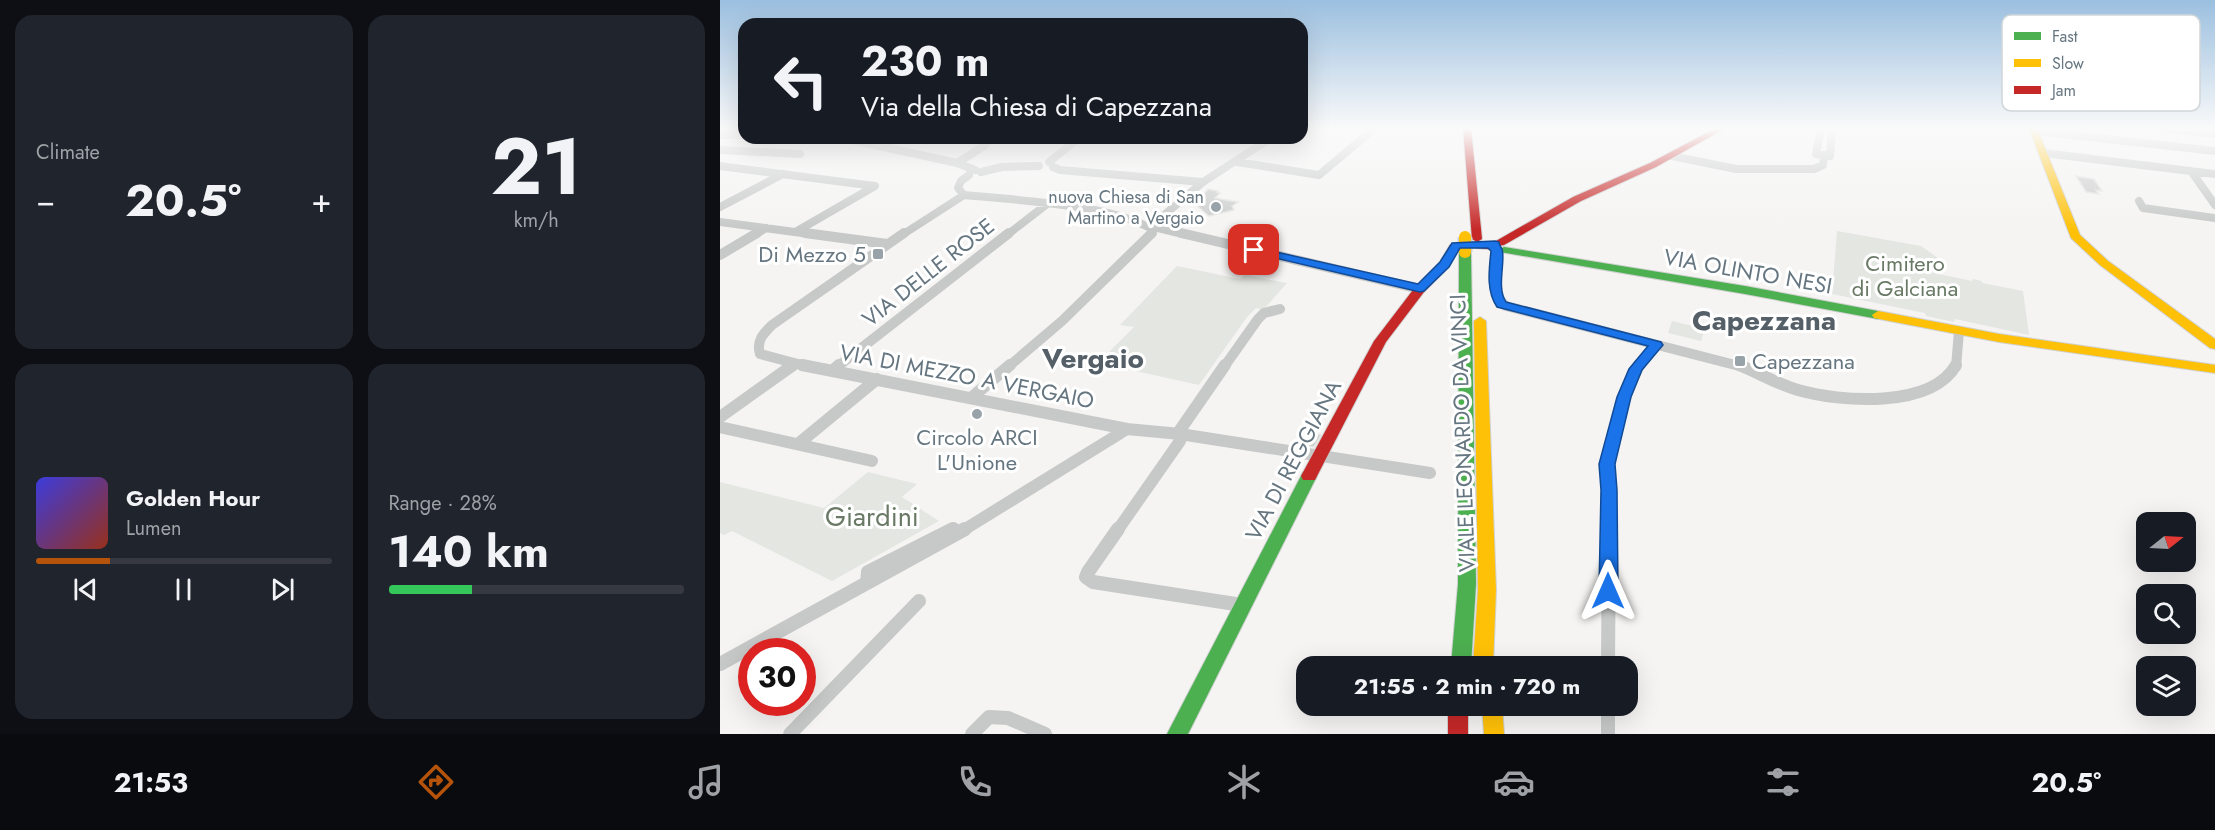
<!DOCTYPE html>
<meta charset="utf-8">
<style>
body{margin:0;font-family:Jost,sans-serif;background:#20242c;color:#f1f3f6;height:100vh;display:flex;flex-direction:column;font-size:22px;white-space:nowrap}
*{box-sizing:border-box;margin:0}
p{font-size:20px;color:#9ea1a6}
.icon{flex:none;width:33px;height:33px;fill:none;stroke:currentColor;stroke-width:2;stroke-linecap:round;stroke-linejoin:round}
.map{position:relative;flex:1;overflow:hidden}
.sheet{display:flex;flex-direction:column;gap:15px;padding:15px;background:#0d0f14;width:720px}
.sheet>*{flex:none}
.banner{position:absolute;left:18px;top:18px;width:570px;height:126px;border-radius:18px;box-shadow:0 6px 24px #0002;background:#171b24;color:#f1f3f6;overflow:hidden}
.needle{width:39px;rotate:72deg}
.buttons{position:absolute;left:1416px;top:512px;display:grid;gap:12px}
.buttons a{display:grid;place-items:center;width:60px;height:60px;border-radius:12px;background:#171b24;box-shadow:0 6px 24px #0002;font-size:30px}
.speed{position:absolute;left:18px;top:638px;display:flex;gap:12px;font-size:30px;font-weight:700;text-align:center}
.speed>*{display:grid;place-content:center;width:78px;height:78px;border-radius:50%;background:#171b24;box-shadow:0 6px 24px #0002;line-height:1}
.speed .limit{border:9px solid #d22;background:#fff;color:#111}
.pin{position:absolute;display:grid;place-items:center;width:51px;height:51px;color:#fff;margin:-26px;border-radius:12px;box-shadow:0 3px 9px #0006}
.me{position:absolute;width:66px;margin:-33px;rotate:0deg;stroke-linejoin:round;filter:drop-shadow(0 0 4px #0008)}
.turn{display:flex;align-items:center;gap:21px;height:126px;padding:0 24px;font-size:27px}
.turn .icon{width:78px;height:78px;stroke-width:2.5}
.turn b{display:block;font-size:42px;line-height:51px}
.big{font-size:45px;font-weight:700;line-height:1.1}
.sheet .widget{flex:1;display:flex;flex-direction:column;justify-content:center;gap:9px;min-width:0;padding:0 21px;border-radius:18px;background:#20242c}
.sheet .dial{align-items:center;gap:0}
.dial b{font-size:78px;line-height:1}
.song{display:flex;align-items:center;gap:18px}
.cover{width:72px;height:72px;border-radius:9px;background:linear-gradient(135deg,hsl(240 70% 55%),hsl(10 70% 35%))}
.played{height:6px;border-radius:3px;background:linear-gradient(90deg,#b45309 25%,#363941 25%)}
.keys{display:flex;justify-content:space-around;direction:ltr}
.heat{display:flex;justify-content:space-between;align-items:center;font-size:33px;direction:ltr}
.charge{height:9px;border-radius:4px;background:linear-gradient(90deg,#34c759 28%,#363941 0)}
.sheet .tiles{flex:1;display:grid;gap:15px;grid-template-columns:repeat(2,1fr)}
.trip{position:absolute;left:576px;top:656px;width:342px;height:60px;border-radius:18px;background:#171b24;box-shadow:0 6px 24px #0002;font-weight:700;line-height:60px;text-align:center}
.menu{display:flex;height:96px;justify-content:space-around;align-items:center;background:#090b0e;color:#9ea1a6}
.menu .icon{width:42px;height:42px}
.menu .current{color:#b45309}
.menu b{font-size:27px;color:#f1f3f6}
main{display:flex;flex:1;min-height:0}
.map>svg:first-child{display:block}
.green{fill:#e3e6e1}
.building{fill:#cbcccc;stroke:#e4e4e3;stroke-width:1.5}
.lines{fill:none;stroke-linecap:round;stroke-linejoin:round}
.fast-casing{stroke:#d0d1d1;stroke-width:2}
.slow-casing{stroke:#d0d1d1;stroke-width:2}
.jam-casing{stroke:#d0d1d1;stroke-width:2}
.street-far3{stroke:#c7c8c8;stroke-width:8}
.street-far2{stroke:#c7c8c8;stroke-width:10}
.street-far1{stroke:#c7c8c8;stroke-width:12}
.street{stroke:#c7c8c8;stroke-width:14}
.fast{fill:#4caf50;fill-rule:evenodd}
.slow{fill:#ffc107;fill-rule:evenodd}
.jam{fill:#c62828;fill-rule:evenodd}
.slow-bridge-casing{stroke:#d0d1d1;stroke-width:15;stroke-linecap:butt}
.slow-bridge{stroke:#ffc107;stroke-width:12}
.route{fill:#1a73e8;stroke:#114b97;stroke-width:1.5}
.poi-dot{fill:#98a2a9;stroke:#fff;stroke-width:2}
.labels{text-anchor:middle;stroke-width:6;stroke-linejoin:round;paint-order:stroke}
.far-poi-label{font-size:18px;fill:#667681;stroke:#fff;text-anchor:end}
.poi-label{font-size:22px;fill:#667681;stroke:#fff;text-anchor:end}
.park-label{font-size:22px;fill:#697965;stroke:#fff}
.street-label{font-size:22px;fill:#667681;stroke:#fff}
.near-park-label{font-size:27px;fill:#697965;stroke:#fff}
.district-label{font-size:28px;font-weight:bold;fill:#545f67;stroke:#fff}
.key{fill:#fff;stroke:#d1d6d9;stroke-width:1.5}
.key-label{font-size:16px;fill:#667681}
</style>
<main>
<section class="sheet">
<div class="tiles">
<div class="widget"><p>Climate</p>
<div class="heat"><a>−</a><b class="big">20.5°</b><a>+</a></div>
</div>
<div class="widget dial"><b>21</b><p>km/h</p></div>
<div class="widget">
<div class="song"><i class="cover"></i><div><b>Golden Hour</b><p>Lumen</p></div></div>
<div class="played"></div>
<div class="keys"><svg class="icon" aria-label="previous" viewBox="0 0 24 24"><path d="M18 5L8 12l10 7zM5 5v14"/></svg><svg class="icon" aria-label="pause" viewBox="0 0 24 24"><path d="M8 5v14M16 5v14"/></svg><svg class="icon" aria-label="next" viewBox="0 0 24 24"><path d="M6 5l10 7-10 7zM19 5v14"/></svg></div>
</div>
<div class="widget"><p>Range · 28%</p><b class="big">140 km</b><div class="charge"></div></div>
</div>
</section>
<div class="map">
<svg width="1495" height="734" viewBox="0 0 1495 734">
<rect width="100%" height="100%" fill="#f5f4f3"/>
<path class="green" d="M1117,231L1201,246L1218,258L1219,274L1252,281L1253,279L1262,281V283L1303,291L1309,335L1235,319L1234,322L1206,316L1205,313L1112,294Z
M457,266L520,279L525,275L567,283L543,310L536,308L527,317L479,385L393,366L395,363L382,359L414,327L400,325Z
M952,321L985,329L981,341L948,333Z
M148,472L197,484L182,497L219,521L112,581L12,531L4,535L0,533V482L104,508Z"/>
<path class="building" d="M1356,176L1374,179L1382,191L1376,190L1379,194L1366,192Z
M488,189L498,191L497,192L500,193L495,198L518,202L512,206L514,210L489,216L475,204Z
M583,431L601,435L594,447L576,444Z"/>
<g class="lines">
<defs>
<path id="fast" d="M784,247L1025,286L1158,311L1164,315L1158,319L1025,294L780,252L778,250Z
M745,249L751,252L756,584L751,666H731L738,584L739,252Z
M589,470L595,472L597,476L468,734H447L581,476L583,472Z"/>
<path id="slow" d="M1309,128H1317L1360,235L1388,261L1495,339V349L1490,348L1380,265L1351,238Z
M1158,311L1279,334L1495,365V373L1279,342L1154,318L1152,315Z
M760,317L766,321L776,590L773,666H753L758,590L754,321Z
M762,705H782L784,734H764Z"/>
<path id="jam" d="M743,128H751L762,239L757,242L752,239Z
M996,128H1006L936,167L861,201L784,245L778,246V250L744,247L738,249L729,266L704,292L666,342L595,480H583L581,476L654,341L696,286L720,262L730,245L744,241L776,245V241L853,197L930,163Z
M728,705H748V734H728Z"/>
</defs>
<use href="#fast" class="fast-casing"/>
<use href="#slow" class="slow-casing"/>
<use href="#jam" class="jam-casing"/>
<path class="street-far3" d="M1101,128L1096,154L1110,156L1112,128
M1440,128L1495,134
M1315,131L1495,151
M0,135H24
M123,138L237,163L255,170
M0,150L80,154
M1324,153L1495,174
M952,156L1016,169H1094L1103,165L1104,157
M329,162L359,138
M517,162L599,175L655,128
M237,163L264,146L271,138
M0,166L155,186L77,231
M333,167L340,170L483,182
M1471,171L1495,205
M261,172L282,167L319,166
M249,175L241,181L238,188L244,195C295,200 384,204 428,227
M1419,201L1423,208L1495,218
M0,207L63,174
M0,222L97,235
M430,227L483,182L551,138
M438,228L467,235
M35,235L46,228
M182,235L244,195
M287,235L327,204
M430,235L432,233"/>
<path class="street-far2" d="M85,233L167,244
M461,233L700,289
M777,250C773,268 770,293 786,306L1023,367
M0,255L37,233
M71,367L75,364
M89,367L40,354C36,341 43,334 52,325L184,233
M117,367L289,233
M288,367L342,321L432,233
M504,367L538,319L544,313L560,309
M918,367L937,345
M1236,367L1239,331"/>
<path class="street-far1" d="M82,365L407,429L460,434L710,473
M1019,365C1039,373 1057,384 1078,390C1120,402 1211,409 1236,365
M113,370L119,365
M251,398L290,365
M0,417L73,365
M0,427L152,461
M78,444L157,379
M230,531L234,529
M242,531L407,429
M397,531L460,441V430L505,365
M889,531L887,464L904,397L919,365"/>
<path class="street" d="M398,529L368,572L366,577L373,582L522,605
M147,583L148,572L233,529
M0,664L245,529
M888,666L889,529
M888,705V734
M70,734L199,601
M252,734L269,717L288,718L325,734"/>
<use href="#fast" class="fast"/>
<use href="#slow" class="slow"/>
<use href="#jam" class="jam"/>
<defs>
<path id="slow-bridge" d="M745,237V252"/>
</defs>
<use href="#slow-bridge" class="slow-bridge-casing"/>
<use href="#slow-bridge" class="slow-bridge"/>
</g>
<linearGradient id="sky" x2="0" y2="1"><stop stop-color="#9bbfdf"/><stop offset="0.56" stop-color="#fafafa"/><stop offset="1" stop-color="#fafafa" stop-opacity="0"/></linearGradient>
<rect width="1495" height="230" fill="url(#sky)"/>
<path class="route" d="M775,241L779,242C779,245 781,247 782,249C786,261 776,287 786,302L941,342L943,345L922,370L911,397L895,464L897,490L898,591L895,597L888,599L882,597L879,591L881,490L879,464L897,397L909,369L928,346L777,307C766,291 769,270 771,251L768,248H740L729,267L704,291L700,292L534,253L529,250L534,247L698,284L720,262L732,243Z"/>
<g class="poi-dot">
<circle cx="496" cy="207" r="6"/>
<rect x="152" y="248" width="12" height="12" rx="3"/>
<rect x="1014" y="355" width="12" height="12" rx="3"/>
<circle cx="257" cy="414" r="6"/>
</g>
<g class="labels">
<g class="far-poi-label">
<text x="484" y="203">nuova Chiesa di San<tspan x="484" dy="21">Martino a Vergaio</tspan></text>
</g>
<g class="poi-label">
<text x="146" y="262">Di Mezzo 5</text>
<text x="1032" y="369" text-anchor="start">Capezzana</text>
<text x="257" y="445" text-anchor="middle">Circolo ARCI<tspan x="257" dy="25">L'Unione</tspan></text>
</g>
<g class="park-label">
<text x="1185" y="271">Cimitero<tspan x="1185" dy="25">di Galciana</tspan></text>
</g>
<g class="street-label">
<text transform="translate(1028 271) rotate(10)" y="8">VIA OLINTO NESI</text>
<text transform="translate(208 272) rotate(-38)" y="8">VIA DELLE ROSE</text>
<text transform="translate(247 376) rotate(11)" y="8">VIA DI MEZZO A VERGAIO</text>
<text transform="translate(742 433) rotate(-92)" y="8">VIALE LEONARDO DA VINCI</text>
<text transform="translate(573 460) rotate(-62)" y="8">VIA DI REGGIANA</text>
</g>
<g class="near-park-label">
<text x="152" y="526">Giardini</text>
</g>
<g class="district-label">
<text x="1044" y="330">Capezzana</text>
<text x="373" y="368">Vergaio</text>
</g>
</g>
<rect x="1282" y="15" width="198" height="96" rx="9" class="key"/>
<rect x="1294" y="32" width="27" height="8" fill="#4caf50"/>
<rect x="1294" y="59" width="27" height="8" fill="#ffc107"/>
<rect x="1294" y="86" width="27" height="8" fill="#c62828"/>
<g class="key-label">
<text x="1332" y="42">Fast</text>
<text x="1332" y="69">Slow</text>
<text x="1332" y="96">Jam</text>
</g>
</svg>
<div class="buttons">
<a><svg class="needle" viewBox="-14 -14 28 28"><path d="M0-13l5 13h-10z" fill="#e53935"/><path d="M0 13l5-13h-10z" fill="#9ea1a6"/></svg></a>
<a><svg class="icon" aria-label="search" viewBox="0 0 24 24"><circle cx="10" cy="10" r="6"/><path d="M15 15l6 6"/></svg></a>
<a><svg class="icon" aria-label="layers" viewBox="0 0 24 24"><path d="M12 4l9 5-9 5-9-5zM3 14l9 5 9-5"/></svg></a>
</div>
<div class="speed"><div class="limit">30</div></div>
<div class="pin" style="left:534px;top:250px;background:#d93025"><svg class="icon" aria-label="arrive" viewBox="0 0 24 24"><path d="M6 21V4h12l-3 4 3 4H6"/></svg></div>
<svg class="me" style="left:888px;top:591px" viewBox="-20 -20 40 40"><path d="M0-17L14 15 0 8-14 15z" fill="#1a73e8" stroke="#fff" stroke-width="4"/></svg>
<div class="trip">21:55 · 2 min · 720 m</div>
<div class="banner">
<div class="turn"><svg class="icon" aria-label="left" viewBox="0 0 24 24"><path d="M17 20v-9H6M10 6l-5 5 5 5"/></svg><div><b>230 m</b>Via della Chiesa di Capezzana</div></div>
</div>
</div>
</main>
<nav class="menu">
<b>21:53</b>
<svg class="icon current" aria-label="directions" viewBox="0 0 24 24"><path d="M12 3l9 9-9 9-9-9zM9 14v-3h6M13 9l2 2-2 2"/></svg>
<svg class="icon" aria-label="music" viewBox="0 0 24 24"><path d="M9 18V5l10-2v13"/><circle cx="6" cy="18" r="3"/><circle cx="16" cy="16" r="3"/></svg>
<svg class="icon" aria-label="phone" viewBox="0 0 24 24"><path d="M5 4h4l2 5-3 2q2 4 5 5l2-3 5 2v4C11 20 4 13 5 4z"/></svg>
<svg class="icon" aria-label="climate" viewBox="0 0 24 24"><path d="M12 3v18M4 7l16 10M4 17L20 7"/></svg>
<svg class="icon" aria-label="car" viewBox="0 0 24 24"><path d="M5 17H2v-5l4-1 3-4h7l3 4 3 1v5h-3M9 17h6M6 11h13"/><circle cx="7" cy="17" r="2"/><circle cx="17" cy="17" r="2"/></svg>
<svg class="icon" aria-label="filters" viewBox="0 0 24 24"><path d="M4 7h16M4 17h16"/><circle cx="9" cy="7" r="2"/><circle cx="15" cy="17" r="2"/></svg>
<b>20.5°</b>
</nav>
